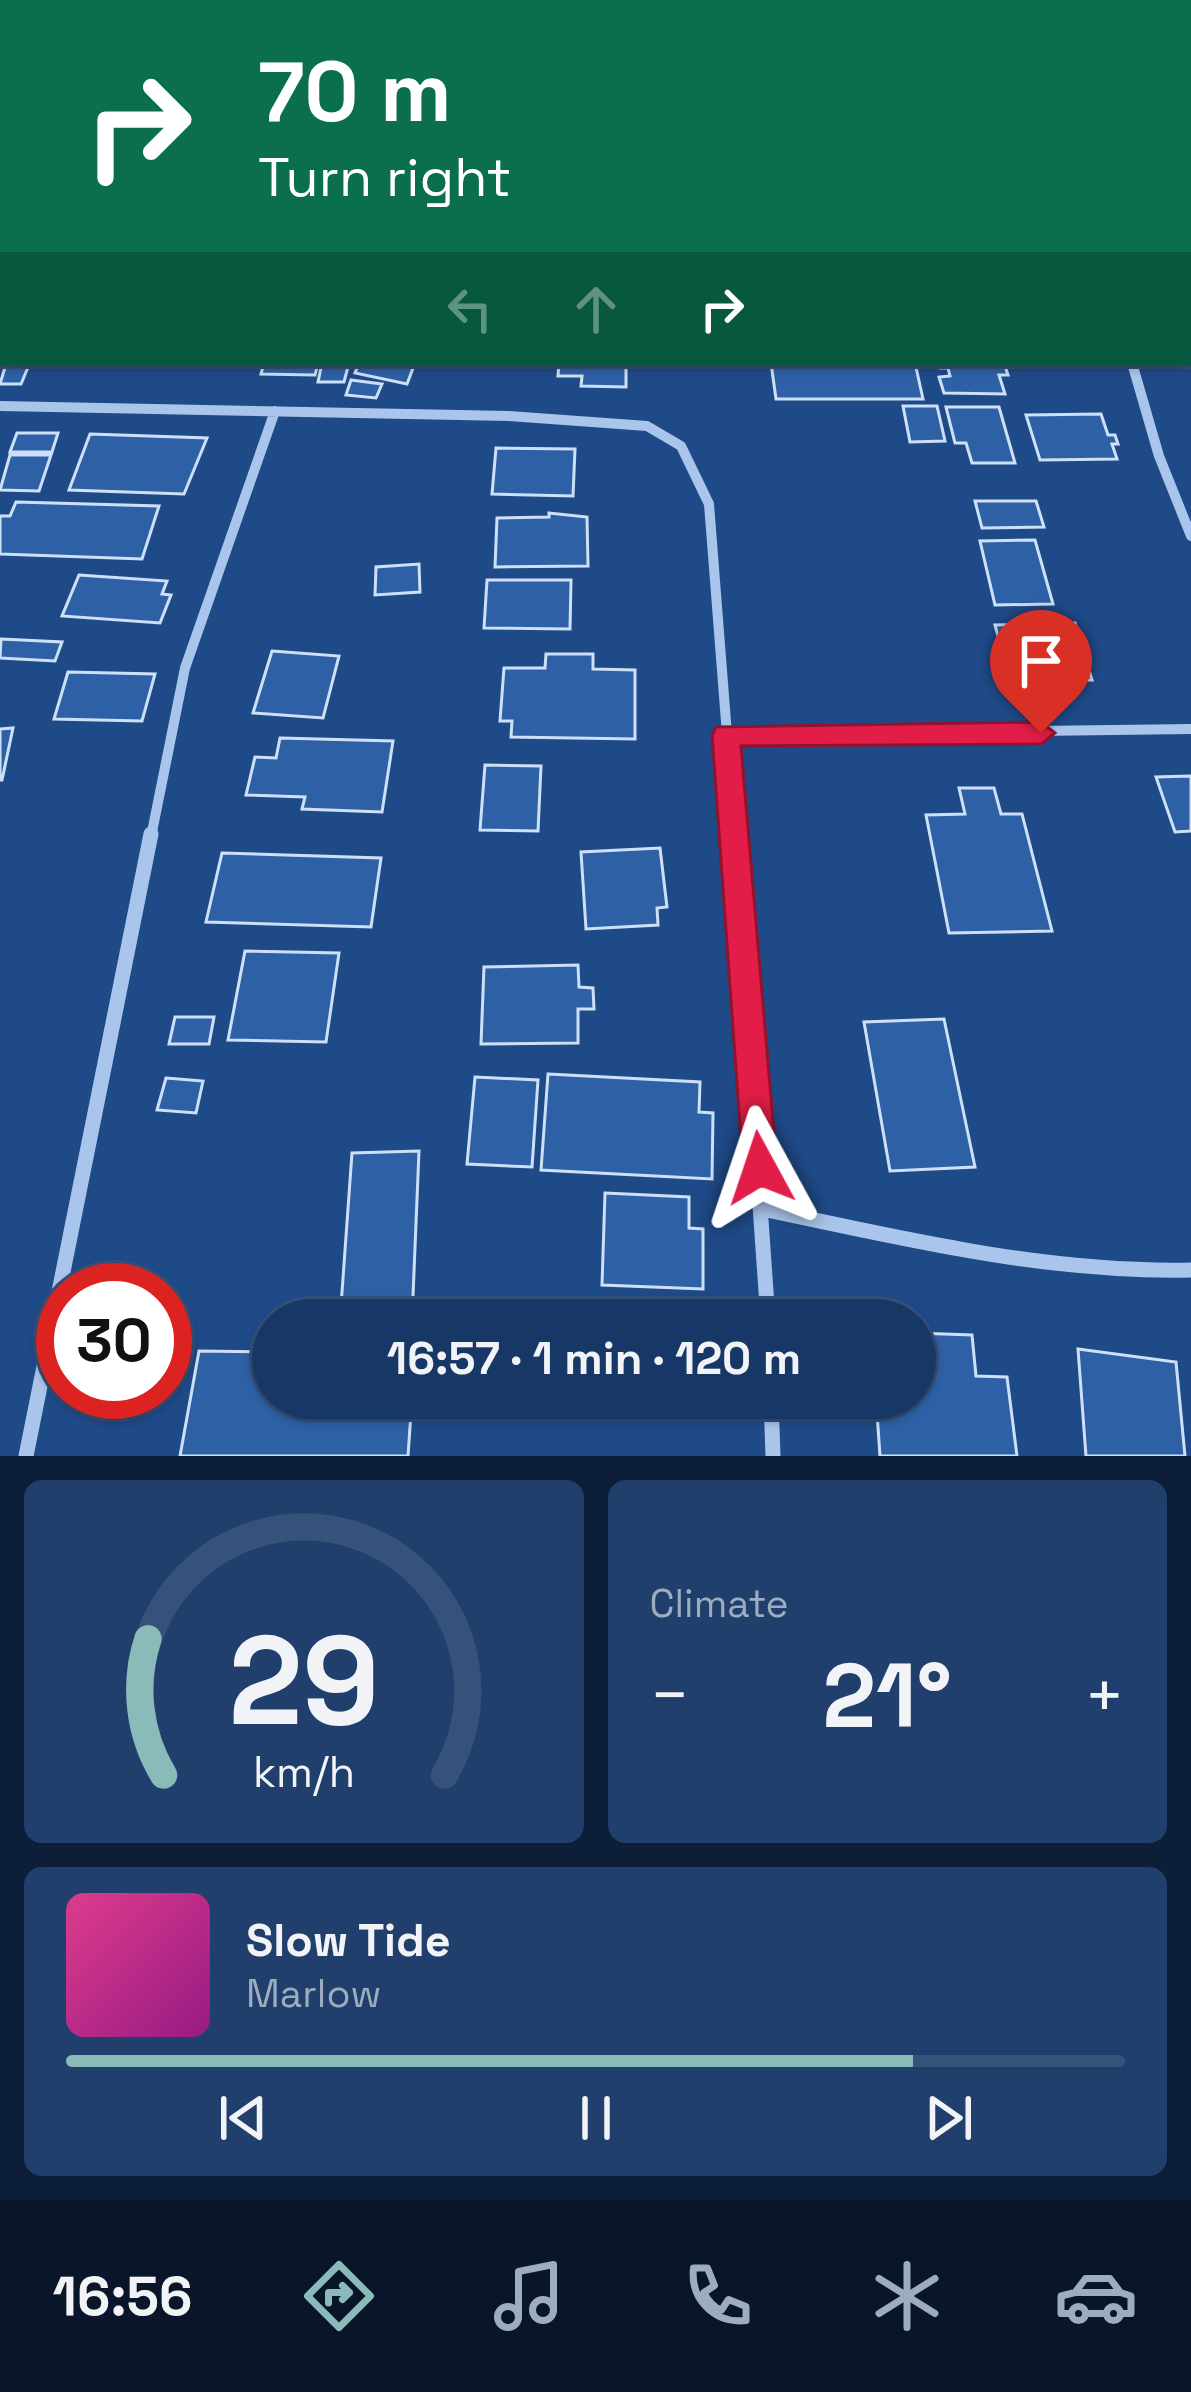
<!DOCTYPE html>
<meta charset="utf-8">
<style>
body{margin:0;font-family:"Space Grotesk",sans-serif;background:#203f6c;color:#f1f3f6;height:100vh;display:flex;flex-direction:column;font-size:45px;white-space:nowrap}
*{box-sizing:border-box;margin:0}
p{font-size:39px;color:#9eacbf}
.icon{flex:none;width:66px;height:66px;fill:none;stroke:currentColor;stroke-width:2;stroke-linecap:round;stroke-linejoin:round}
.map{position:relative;height:1456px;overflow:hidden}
.side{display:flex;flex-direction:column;gap:24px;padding:24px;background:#0d1f38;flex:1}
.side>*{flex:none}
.banner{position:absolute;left:0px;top:0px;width:1191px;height:366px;box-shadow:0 3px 9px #0004,0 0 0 3px #36527a;background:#0b6e4f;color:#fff;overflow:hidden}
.speed{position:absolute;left:36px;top:1263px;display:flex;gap:24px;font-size:60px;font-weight:700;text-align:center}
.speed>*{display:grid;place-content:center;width:156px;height:156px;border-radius:50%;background:#173866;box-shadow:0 3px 9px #0004,0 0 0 3px #36527a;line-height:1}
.speed .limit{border:18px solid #d22;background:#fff;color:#111}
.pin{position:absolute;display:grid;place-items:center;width:102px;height:102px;color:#fff;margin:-123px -51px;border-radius:50% 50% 50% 0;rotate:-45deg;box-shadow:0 0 12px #0007}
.pin .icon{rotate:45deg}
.me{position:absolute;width:132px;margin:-66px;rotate:355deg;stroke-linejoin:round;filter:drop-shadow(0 0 9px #0008)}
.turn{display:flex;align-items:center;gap:42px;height:252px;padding:0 60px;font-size:54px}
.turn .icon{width:156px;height:156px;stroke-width:2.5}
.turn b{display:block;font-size:84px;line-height:102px}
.lanes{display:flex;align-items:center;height:114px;padding:0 60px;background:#0003;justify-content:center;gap:60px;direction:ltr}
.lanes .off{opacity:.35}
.big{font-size:90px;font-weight:800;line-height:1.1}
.side .card{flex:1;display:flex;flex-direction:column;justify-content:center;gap:18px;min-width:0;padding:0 42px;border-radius:18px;background:#203f6c}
.side .dial{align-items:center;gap:0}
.dial svg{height:312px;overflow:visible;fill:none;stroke:#36527a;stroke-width:7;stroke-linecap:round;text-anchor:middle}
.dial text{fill:#f1f3f6;stroke:none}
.song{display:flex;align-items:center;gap:36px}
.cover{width:144px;height:144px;border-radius:18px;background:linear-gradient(135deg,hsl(330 70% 55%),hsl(310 70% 35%))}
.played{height:12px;border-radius:6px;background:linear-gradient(90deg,#8bbbb9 80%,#36527a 80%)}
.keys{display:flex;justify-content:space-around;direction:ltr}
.heat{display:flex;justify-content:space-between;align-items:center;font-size:66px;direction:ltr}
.side .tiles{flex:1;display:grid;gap:24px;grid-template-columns:1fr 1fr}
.card:last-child{grid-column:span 2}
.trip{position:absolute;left:252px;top:1299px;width:684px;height:120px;border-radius:60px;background:#173866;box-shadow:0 3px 9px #0004,0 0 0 3px #36527a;font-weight:800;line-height:120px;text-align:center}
.dock{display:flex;height:192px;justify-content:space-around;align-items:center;background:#091629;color:#9eacbf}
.dock .icon{width:84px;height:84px}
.dock .on{color:#8bbbb9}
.dock b{font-size:54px;color:#f1f3f6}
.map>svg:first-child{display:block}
.building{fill:#2e60a5;stroke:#cee0f8;stroke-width:3}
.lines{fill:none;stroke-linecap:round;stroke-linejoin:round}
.street-far1{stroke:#a9c5eb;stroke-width:10}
.street{stroke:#a9c5eb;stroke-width:15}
.route{fill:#e11d48;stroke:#92132f;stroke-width:3}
</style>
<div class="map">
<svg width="1191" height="1456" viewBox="0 0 1191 1456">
<rect width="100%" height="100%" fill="#1f4a88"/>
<path class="building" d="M264,363H318L315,375L261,374Z
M322,363H349L344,382H318Z
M359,363H415L407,384L355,373Z
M559,363H626V387L581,386L582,376H558Z
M771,363H915L923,399H776Z
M939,363H1004L1008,375H999L1005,394L944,393L939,377L950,376L948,368H940Z
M6,364L29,365L21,384H0Z
M351,380L382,384L376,398L346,395Z
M903,406H937L945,441L910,442Z
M946,407H999L1015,463H972L966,443H955Z
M1101,414L1108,435H1115L1118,444H1112L1117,459L1040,460L1026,415Z
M17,433H58L52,452H10Z
M90,434L207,438L184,494L69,490Z
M496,448L575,449L573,496L492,494Z
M10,455H51L39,491L0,490Z
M975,501H1036L1044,527L982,528Z
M16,502L159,506L142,559L0,554V516H10Z
M549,513L587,517L588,566L495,567L497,518L549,517Z
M1035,540L1053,604L995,605L980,541Z
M419,564L420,592L375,595L376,567Z
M79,575L167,581L162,594L171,595L160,623L62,616Z
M487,580H571L570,629L484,628Z
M1075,623L1092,680L1010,681L995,625Z
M1,639L62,642L55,661L0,658Z
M272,651L339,656L323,718L253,713Z
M546,654H593V669L635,670V739L511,737L512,721H500L504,668H545Z
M68,672L155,674L142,721L54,719Z
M13,728L2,780H0V729Z
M280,738L393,741L382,812L302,809L305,797L246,795L255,757L276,758Z
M485,765L541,766L538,831L480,830Z
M1191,776V831L1175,832L1156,777Z
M959,788H994L1001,814H1022L1052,931L949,933L926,815L965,814Z
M660,848L667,907L657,908L658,925L586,929L581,852Z
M222,853L381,858L371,927L206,922Z
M245,951L339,953L326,1042L228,1040Z
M578,965L579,987L593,988L594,1009H578V1043L481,1044L484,967Z
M175,1017H214L209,1044H169Z
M944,1019L975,1167L890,1171L864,1022Z
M548,1074L700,1082L699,1112L713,1113L712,1179L541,1170Z
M475,1077L538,1080L532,1167L467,1164Z
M166,1078L203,1081L196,1113L157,1110Z
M419,1151L412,1320H340L352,1153Z
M605,1193L689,1197V1228L703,1229V1289L602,1285Z
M915,1333L972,1335L976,1376L1007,1377L1017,1456H880L876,1398H915Z
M1078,1349L1176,1362L1185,1456H1086Z
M199,1351L273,1352V1398H412L408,1456H180Z"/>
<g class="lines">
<path class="street-far1" d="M1132,363L1159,456L1191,536
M0,406L509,416L647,426L681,446L709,504L735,837
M726,735L1191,729
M151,837L185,668L275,411"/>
<path class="street" d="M734,834L768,1320
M763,1209C905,1239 1045,1273 1191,1270
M771,1398L773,1456
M26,1456L151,834"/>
</g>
<path class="route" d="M1041,722L1055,733L1041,744L741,746L777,1168L772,1179L760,1184L748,1179L743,1168L712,735L716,727Z"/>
</svg>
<div class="speed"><div class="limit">30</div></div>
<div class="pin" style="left:1041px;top:733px;background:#d93025"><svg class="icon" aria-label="arrive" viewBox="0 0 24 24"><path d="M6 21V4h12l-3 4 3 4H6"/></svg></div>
<svg class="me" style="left:760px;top:1168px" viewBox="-20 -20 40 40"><path d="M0-17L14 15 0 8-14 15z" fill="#e11d48" stroke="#fff" stroke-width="4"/></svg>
<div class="trip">16:57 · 1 min · 120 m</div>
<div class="banner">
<div class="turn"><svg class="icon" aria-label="right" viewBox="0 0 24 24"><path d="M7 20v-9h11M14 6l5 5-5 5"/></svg><div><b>70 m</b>Turn right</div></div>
<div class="lanes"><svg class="icon off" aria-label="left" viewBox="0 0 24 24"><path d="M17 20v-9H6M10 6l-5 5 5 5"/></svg><svg class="icon off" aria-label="ahead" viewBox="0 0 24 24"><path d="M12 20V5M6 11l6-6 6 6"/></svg><svg class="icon" aria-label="right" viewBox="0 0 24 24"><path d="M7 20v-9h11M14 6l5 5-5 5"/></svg></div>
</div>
</div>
<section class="side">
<div class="tiles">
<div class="card dial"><svg viewBox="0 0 100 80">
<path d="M14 69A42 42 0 1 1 86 69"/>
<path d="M14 69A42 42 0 0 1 10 34" stroke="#8bbbb9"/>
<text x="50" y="56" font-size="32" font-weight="700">29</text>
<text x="50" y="72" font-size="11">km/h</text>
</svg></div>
<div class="card"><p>Climate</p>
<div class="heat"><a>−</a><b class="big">21°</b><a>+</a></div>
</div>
<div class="card">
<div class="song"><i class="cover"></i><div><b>Slow Tide</b><p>Marlow</p></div></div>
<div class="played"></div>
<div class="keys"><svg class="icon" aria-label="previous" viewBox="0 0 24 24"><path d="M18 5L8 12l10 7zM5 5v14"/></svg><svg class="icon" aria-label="pause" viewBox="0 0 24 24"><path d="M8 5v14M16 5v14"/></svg><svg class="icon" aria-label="next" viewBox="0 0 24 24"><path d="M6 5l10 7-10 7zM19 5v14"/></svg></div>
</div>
</div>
</section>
<nav class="dock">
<b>16:56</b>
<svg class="icon on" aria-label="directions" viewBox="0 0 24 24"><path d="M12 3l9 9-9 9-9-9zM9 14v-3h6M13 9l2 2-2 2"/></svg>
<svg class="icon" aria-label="music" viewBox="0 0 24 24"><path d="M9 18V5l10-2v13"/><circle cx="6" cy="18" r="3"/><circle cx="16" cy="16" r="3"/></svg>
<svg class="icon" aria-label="phone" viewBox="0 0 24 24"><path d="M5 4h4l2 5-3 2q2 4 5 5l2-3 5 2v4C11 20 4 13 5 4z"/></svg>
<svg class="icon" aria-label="climate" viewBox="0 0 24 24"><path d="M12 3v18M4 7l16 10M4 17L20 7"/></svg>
<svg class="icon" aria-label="car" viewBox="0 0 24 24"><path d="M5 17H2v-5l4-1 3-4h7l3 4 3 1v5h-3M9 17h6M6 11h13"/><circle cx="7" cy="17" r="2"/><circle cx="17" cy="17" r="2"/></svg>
</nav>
